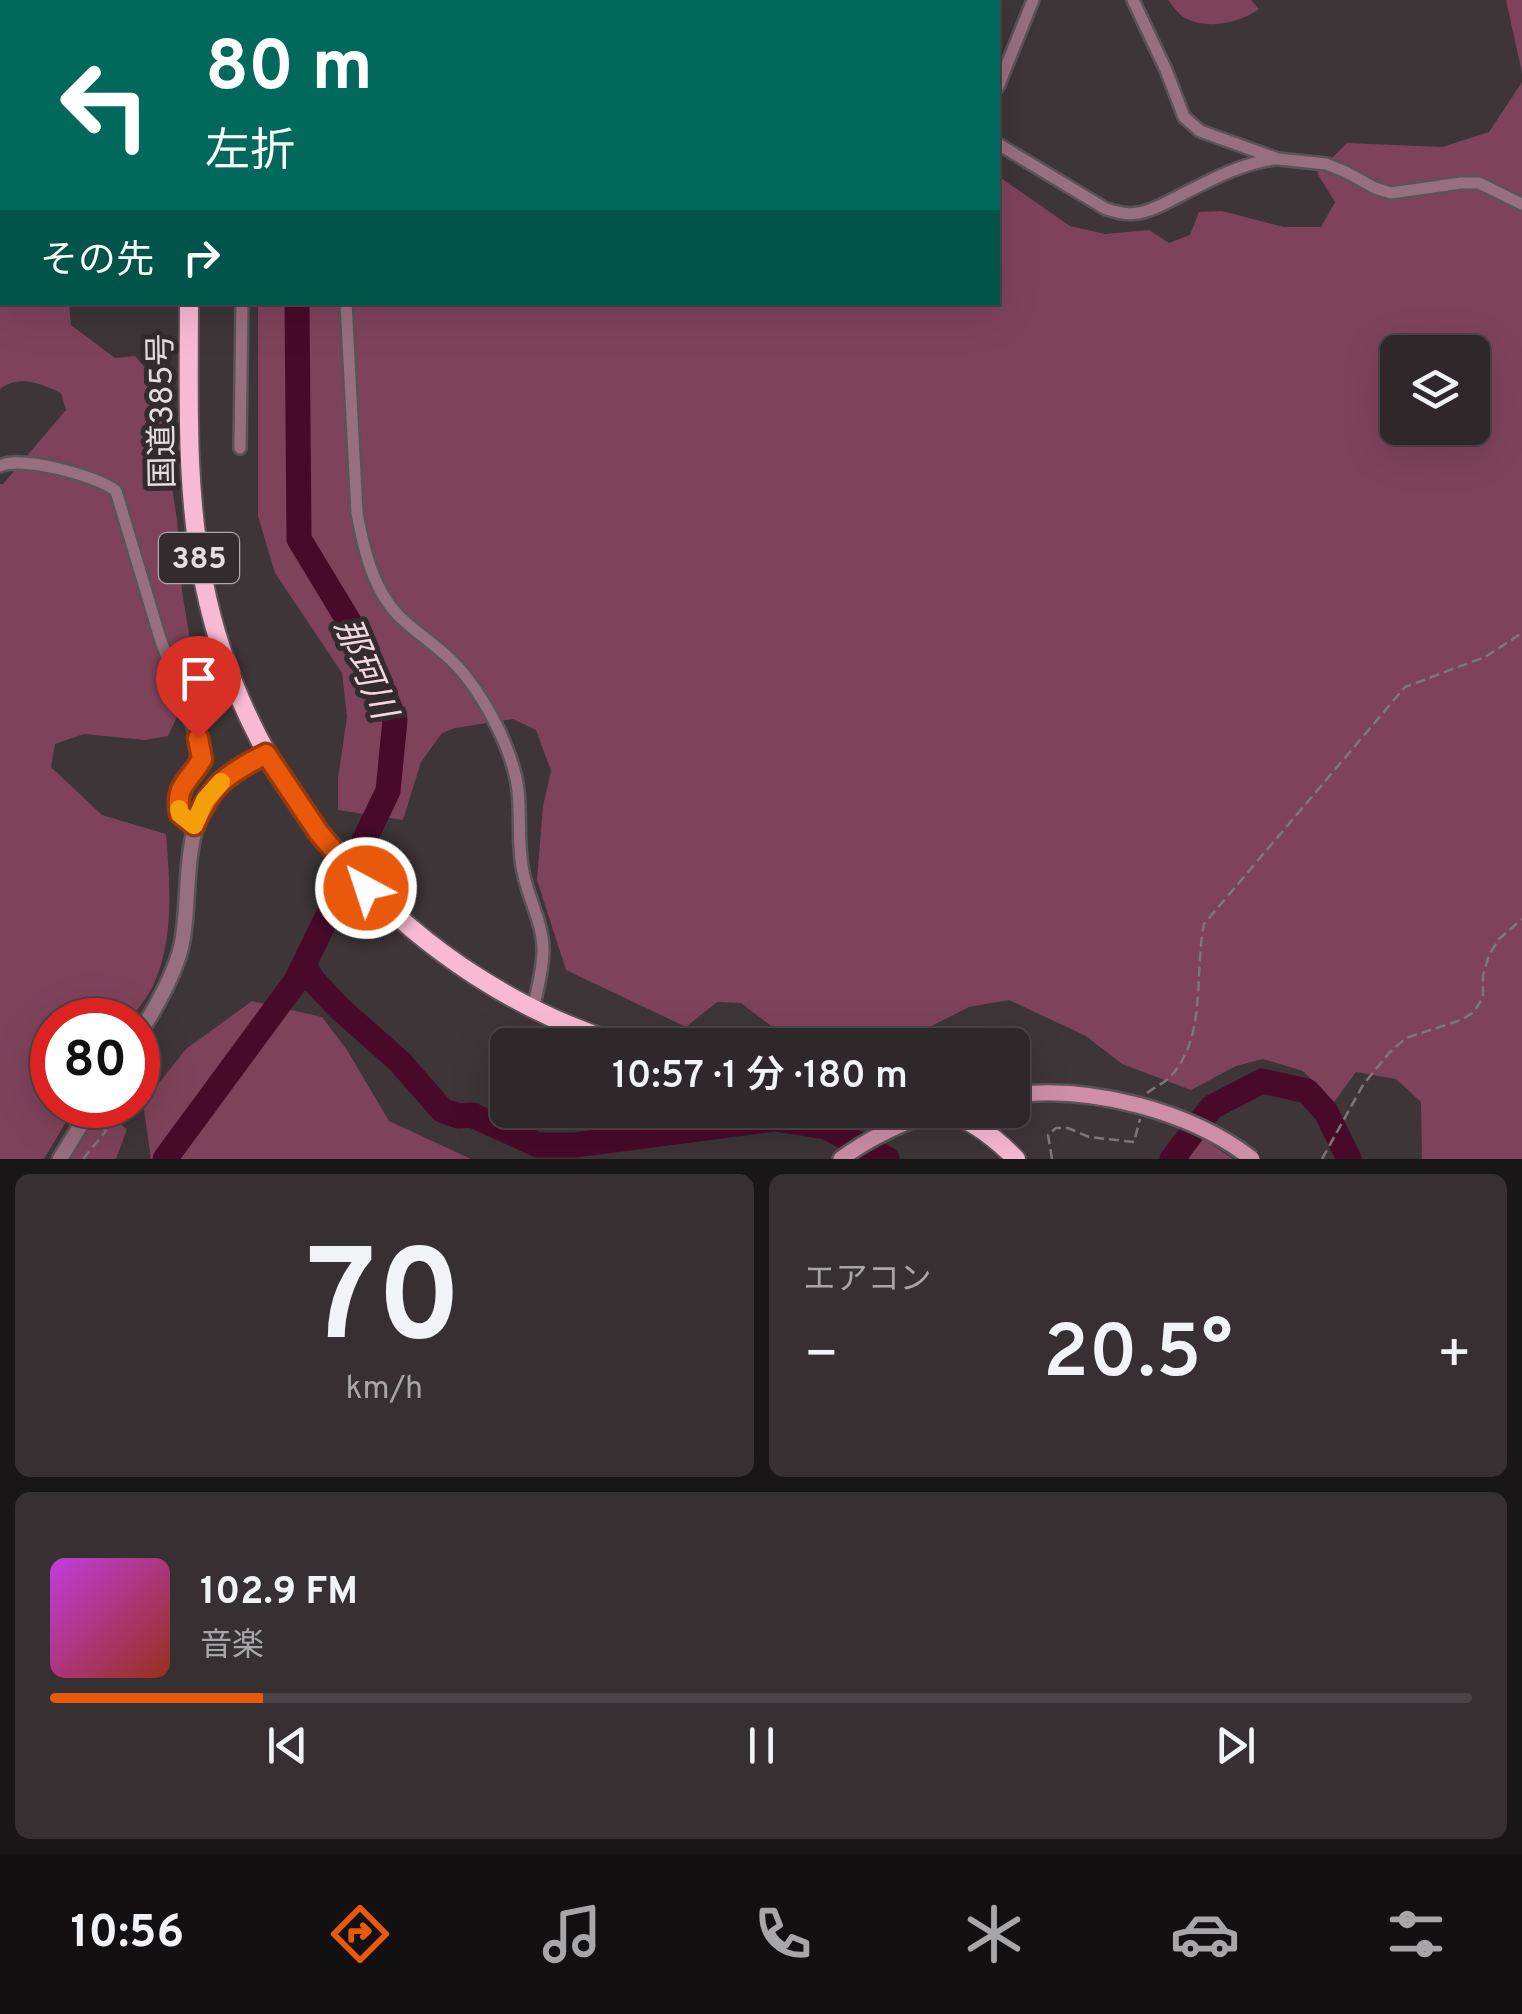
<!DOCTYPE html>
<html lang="ja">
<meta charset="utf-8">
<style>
body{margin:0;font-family:Overpass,"Noto Sans JP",sans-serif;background:#363032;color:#f1f3f6;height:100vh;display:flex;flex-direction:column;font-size:38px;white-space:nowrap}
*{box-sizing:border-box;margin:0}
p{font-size:32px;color:#a7a6a8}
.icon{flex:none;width:55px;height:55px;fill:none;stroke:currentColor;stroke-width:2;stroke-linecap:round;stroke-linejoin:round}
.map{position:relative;height:1159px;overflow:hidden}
.panel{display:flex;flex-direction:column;gap:15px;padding:15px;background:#191617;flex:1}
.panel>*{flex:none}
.banner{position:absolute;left:0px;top:0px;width:1000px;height:305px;box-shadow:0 10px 40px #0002,0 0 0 2px #494447;background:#00695c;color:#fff;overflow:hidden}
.fabs{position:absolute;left:1380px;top:335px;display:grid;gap:20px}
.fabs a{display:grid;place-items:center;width:110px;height:110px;border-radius:15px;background:#2e282a;box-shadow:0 10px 40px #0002,0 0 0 2px #494447;font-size:50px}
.speed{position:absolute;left:30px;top:998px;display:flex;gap:20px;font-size:50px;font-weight:700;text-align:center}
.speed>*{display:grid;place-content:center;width:130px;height:130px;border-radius:50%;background:#2e282a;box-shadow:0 10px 40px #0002,0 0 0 2px #494447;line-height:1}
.speed .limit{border:15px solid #d22;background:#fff;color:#111}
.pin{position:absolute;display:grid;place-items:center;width:85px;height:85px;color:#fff;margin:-102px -42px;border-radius:50% 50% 50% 0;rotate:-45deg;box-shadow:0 0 10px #0007}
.pin .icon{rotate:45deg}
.me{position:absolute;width:110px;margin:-55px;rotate:320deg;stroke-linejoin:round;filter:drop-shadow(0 0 8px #0008)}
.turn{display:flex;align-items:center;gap:35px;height:210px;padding:0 40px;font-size:45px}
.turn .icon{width:130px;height:130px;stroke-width:2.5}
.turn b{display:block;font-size:70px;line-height:85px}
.then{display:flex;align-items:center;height:95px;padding:0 40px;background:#0003;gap:20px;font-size:38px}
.big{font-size:75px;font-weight:600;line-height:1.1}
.panel .widget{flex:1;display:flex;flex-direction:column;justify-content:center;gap:15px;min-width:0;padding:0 35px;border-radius:15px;background:#363032}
.panel .dial{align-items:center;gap:0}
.dial b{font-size:130px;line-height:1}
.song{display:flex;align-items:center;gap:30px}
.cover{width:120px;height:120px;border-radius:15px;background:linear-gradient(135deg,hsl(290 70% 55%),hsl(10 70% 35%))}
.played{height:10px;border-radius:5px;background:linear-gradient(90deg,#ea580c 15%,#494447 15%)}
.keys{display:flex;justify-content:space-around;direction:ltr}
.heat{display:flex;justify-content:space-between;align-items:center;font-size:55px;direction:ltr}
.panel .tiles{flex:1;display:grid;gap:15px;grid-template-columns:1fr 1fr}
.widget:last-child{grid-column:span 2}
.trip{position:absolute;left:490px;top:1028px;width:540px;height:100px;border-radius:15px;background:#2e282a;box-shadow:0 10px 40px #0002,0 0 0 2px #494447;font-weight:600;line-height:100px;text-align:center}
.tab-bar{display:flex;height:160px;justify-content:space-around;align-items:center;background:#121011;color:#a7a6a8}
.tab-bar .icon{width:70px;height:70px}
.tab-bar .on{color:#ea580c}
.tab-bar b{font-size:45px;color:#f1f3f6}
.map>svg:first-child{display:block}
.green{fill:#7e435b;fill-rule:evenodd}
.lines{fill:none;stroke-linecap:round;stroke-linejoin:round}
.river{stroke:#490a2a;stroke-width:25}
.minor-casing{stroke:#5b5356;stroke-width:16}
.tertiary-casing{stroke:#5b5356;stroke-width:19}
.secondary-casing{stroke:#5b5356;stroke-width:20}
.trunk-casing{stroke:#5b5356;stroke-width:22}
.path{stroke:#7e7679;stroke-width:2.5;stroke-dasharray:10 5;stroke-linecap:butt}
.minor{stroke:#986f7f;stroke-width:11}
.tertiary{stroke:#986f7f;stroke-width:14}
.secondary{stroke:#ce8ea6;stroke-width:15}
.trunk{stroke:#f8bad2;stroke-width:18}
.secondary-bridge-casing{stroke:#5b5356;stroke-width:20;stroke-linecap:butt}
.secondary-bridge{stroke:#ce8ea6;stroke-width:15}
.route-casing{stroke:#983908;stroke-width:25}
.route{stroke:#ea580c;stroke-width:18}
.slow{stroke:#f59e0b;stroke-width:18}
.labels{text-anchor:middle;stroke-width:10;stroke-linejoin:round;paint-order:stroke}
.shield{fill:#332b2e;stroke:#afa8ab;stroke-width:2.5}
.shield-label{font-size:30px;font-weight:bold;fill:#e4dee0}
.street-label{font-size:32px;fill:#e4dee0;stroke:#332b2e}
.water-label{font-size:35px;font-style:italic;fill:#f1d8e1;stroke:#332b2e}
</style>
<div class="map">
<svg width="1522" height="1159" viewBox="0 0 1522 1159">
<rect width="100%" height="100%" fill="#3d3538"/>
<path class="green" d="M0,0L78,1L2,2V302L69,303L71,325L115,358L135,356L156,381L177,520L182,591L196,676L168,736L145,740L84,734L55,744L51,767L102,815L166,834C170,885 175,940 152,988C146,999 137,1010 130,1020H52V1105H76L44,1159H0V484H3L66,410L61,393C41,384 20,374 0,389Z
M340,0H754L753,2H339Z
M1168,0H1251L1259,9C1239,23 1208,30 1185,18C1179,15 1173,6 1168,0Z
M1506,0H1522V73Z
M1522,82V1159H1422L1421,1102L1396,1079L1356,1072L1334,1102L1303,1071L1263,1059L1236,1066L1191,1090L1122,1064L1086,1036L1009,1000L969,1007L894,1045H796L741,1003L717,1002L686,1027L566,970L537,880L543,806L551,771L536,730L513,719L455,728L442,733L421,762L403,820L338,810V778L347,717L342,673L275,573L258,516V303L998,302V176L1070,226L1105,234L1149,230L1169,243L1190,235L1199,212L1222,211L1284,227H1321L1335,202L1317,173L1347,143L1442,147L1489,132ZM1398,352H1472V428H1398Z
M252,1001L322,1017L347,1050L389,1121L471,1159H151L143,1103L186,1049Z
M98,1108L127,1129L116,1159H66Z
M1202,1138L1233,1159H1189Z"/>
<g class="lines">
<path class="river" d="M274,2L275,0
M304,966L313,980L338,1007L400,1062L442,1110L458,1116L472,1115L538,1145H575L775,1119L826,1127L887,1159
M165,1159L296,981L388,791L395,720L362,643L299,539L297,302
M1172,1159L1212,1107L1262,1081L1307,1091L1326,1112L1349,1159"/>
<defs>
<path id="minor" d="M220,0V2
M730,0L735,2
M1133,0L1166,70L1184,117L1200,131L1278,159L1326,164L1346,172L1375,188L1391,193L1461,183H1479L1522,204
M324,2L325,0
M749,2L758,0
M881,2V0
M964,2L966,0
M998,87L1033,0
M998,144L1106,209C1117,212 1126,215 1138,213C1153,211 1169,201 1183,194C1213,179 1240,164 1274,159
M346,302L357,513C364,550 373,591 401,618C421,637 447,652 464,674C488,704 514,753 518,791C521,819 517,848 524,876C529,900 543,924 543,950C543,970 537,990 533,1010
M240,448L242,302
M0,466C20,455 98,476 116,491L160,638L197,738L202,759C189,781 174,785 180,814L194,825"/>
<path id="tertiary" d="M138,1035C155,1010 179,967 183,937C192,878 179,804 238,768C247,763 257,759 266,754
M60,1159L93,1105"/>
<path id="secondary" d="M841,1159C870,1137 904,1122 938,1110"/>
<path id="trunk" d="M115,0L117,2
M189,302C189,397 185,490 204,583C247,799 415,981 624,1045
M945,1110C973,1121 995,1137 1016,1159"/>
</defs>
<use href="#minor" class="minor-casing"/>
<use href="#tertiary" class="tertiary-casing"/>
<use href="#secondary" class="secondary-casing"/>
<use href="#trunk" class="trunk-casing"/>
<path class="path" d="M1147,1093C1155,1087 1166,1082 1172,1075C1207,1034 1194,973 1204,924L1405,687L1485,657L1522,633
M83,1159L106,1131L96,1122
M1052,1159L1048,1135L1056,1128H1068L1089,1137L1134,1142L1140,1119
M1322,1159L1363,1085L1389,1053L1406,1038L1461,1020L1474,1012L1483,997V975L1489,955L1499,939L1522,919"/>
<use href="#minor" class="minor"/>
<use href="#tertiary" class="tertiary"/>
<use href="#secondary" class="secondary"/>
<use href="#trunk" class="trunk"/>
<defs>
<path id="secondary-bridge" d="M1012,1095C1090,1085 1191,1111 1252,1159"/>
</defs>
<use href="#secondary-bridge" class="secondary-bridge-casing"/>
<use href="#secondary-bridge" class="secondary-bridge"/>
</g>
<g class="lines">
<defs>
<path id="route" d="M198,738L202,759C190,781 174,785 180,814L194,825C212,784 227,774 266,754L319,833L366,888"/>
</defs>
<use href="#route" class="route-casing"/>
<use href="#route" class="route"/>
<path class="slow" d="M179,809L180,814L194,825L205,800L221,782"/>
</g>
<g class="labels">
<rect class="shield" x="159" y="533" width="80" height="50" rx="8"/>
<g class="shield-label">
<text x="199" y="568">385</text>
</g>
<g class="street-label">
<text transform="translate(161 411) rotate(-91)" y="11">国道385号</text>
</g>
<g class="water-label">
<text transform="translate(366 668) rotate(67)" y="12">那珂川</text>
</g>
</g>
</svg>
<div class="fabs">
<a><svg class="icon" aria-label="layers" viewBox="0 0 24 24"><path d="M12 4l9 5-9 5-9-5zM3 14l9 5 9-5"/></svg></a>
</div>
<div class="speed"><div class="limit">80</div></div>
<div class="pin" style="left:198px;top:738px;background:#d93025"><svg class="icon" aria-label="arrive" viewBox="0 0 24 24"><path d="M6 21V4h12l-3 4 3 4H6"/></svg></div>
<svg class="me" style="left:366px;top:888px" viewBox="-20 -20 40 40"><circle r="17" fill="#ea580c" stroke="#fff" stroke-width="3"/><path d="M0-11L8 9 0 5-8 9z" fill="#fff"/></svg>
<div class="trip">10:57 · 1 分 · 180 m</div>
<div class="banner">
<div class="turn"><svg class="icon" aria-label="left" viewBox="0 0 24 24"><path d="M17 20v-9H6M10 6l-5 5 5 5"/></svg><div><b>80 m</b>左折</div></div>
<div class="then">その先<svg class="icon" aria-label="right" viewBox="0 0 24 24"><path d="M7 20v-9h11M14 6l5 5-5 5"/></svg></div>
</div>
</div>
<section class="panel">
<div class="tiles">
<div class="widget dial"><b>70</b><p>km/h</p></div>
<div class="widget"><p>エアコン</p>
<div class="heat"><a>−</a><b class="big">20.5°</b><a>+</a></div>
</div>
<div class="widget">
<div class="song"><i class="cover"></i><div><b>102.9 FM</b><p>音楽</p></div></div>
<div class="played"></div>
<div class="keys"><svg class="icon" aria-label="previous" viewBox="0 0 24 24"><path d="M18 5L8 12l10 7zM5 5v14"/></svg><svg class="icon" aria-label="pause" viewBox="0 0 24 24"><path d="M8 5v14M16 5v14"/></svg><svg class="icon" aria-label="next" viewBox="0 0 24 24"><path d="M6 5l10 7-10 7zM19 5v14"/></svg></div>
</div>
</div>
</section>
<nav class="tab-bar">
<b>10:56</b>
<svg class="icon on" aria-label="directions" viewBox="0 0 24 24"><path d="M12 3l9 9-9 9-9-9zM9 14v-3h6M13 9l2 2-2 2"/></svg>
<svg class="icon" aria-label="music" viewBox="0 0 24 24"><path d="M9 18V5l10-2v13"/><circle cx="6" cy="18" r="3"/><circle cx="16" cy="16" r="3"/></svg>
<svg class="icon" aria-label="phone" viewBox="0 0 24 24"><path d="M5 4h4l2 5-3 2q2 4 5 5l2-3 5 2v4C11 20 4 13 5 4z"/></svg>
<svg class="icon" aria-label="climate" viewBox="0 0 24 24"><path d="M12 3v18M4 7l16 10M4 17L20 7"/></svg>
<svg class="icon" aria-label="car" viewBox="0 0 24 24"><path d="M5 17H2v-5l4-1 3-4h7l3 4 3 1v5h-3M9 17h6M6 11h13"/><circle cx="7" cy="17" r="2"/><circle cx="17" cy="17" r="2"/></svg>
<svg class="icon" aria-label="filters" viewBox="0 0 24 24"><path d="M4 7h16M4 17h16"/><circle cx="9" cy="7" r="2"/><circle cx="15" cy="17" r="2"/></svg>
</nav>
